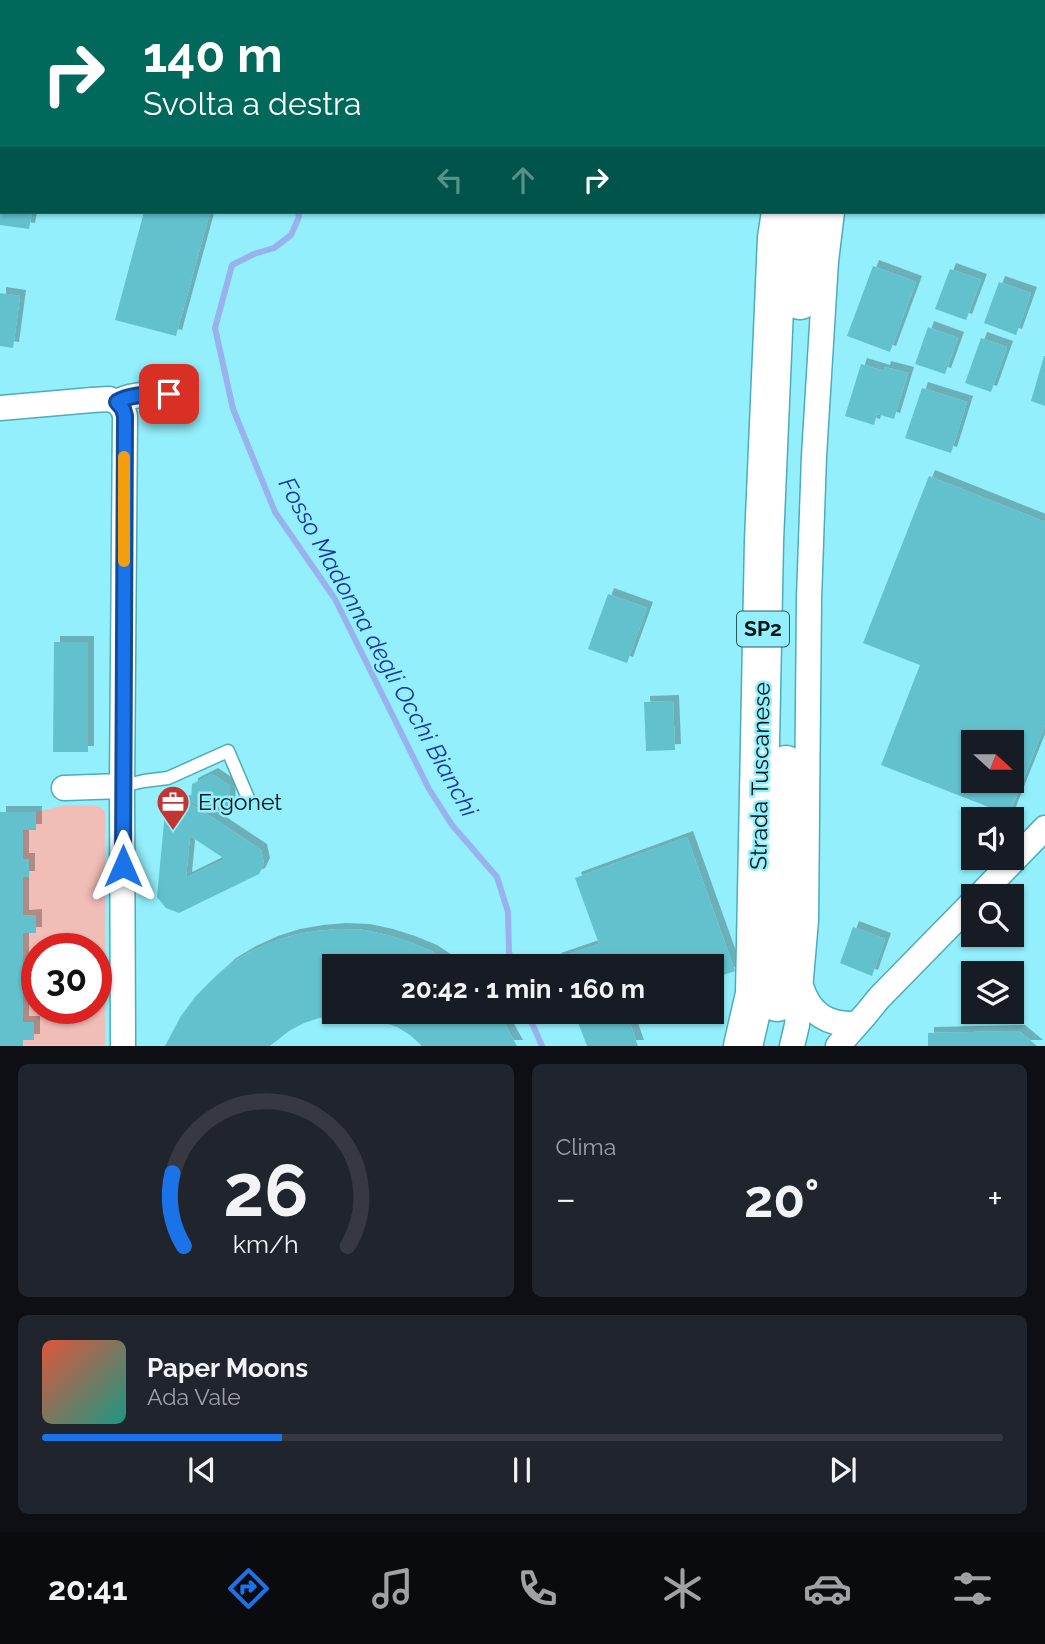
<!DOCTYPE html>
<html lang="it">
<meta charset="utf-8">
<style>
body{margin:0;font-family:Raleway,sans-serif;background:#20242c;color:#f1f3f6;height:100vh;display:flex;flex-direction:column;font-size:26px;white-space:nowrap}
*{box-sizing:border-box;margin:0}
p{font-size:23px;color:#9ea1a6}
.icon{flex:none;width:38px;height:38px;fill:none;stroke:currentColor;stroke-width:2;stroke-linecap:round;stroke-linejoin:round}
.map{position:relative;height:1046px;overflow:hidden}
.panel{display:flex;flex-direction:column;gap:18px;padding:18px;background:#0d0f14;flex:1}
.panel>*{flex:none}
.guide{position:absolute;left:0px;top:0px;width:1046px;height:214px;box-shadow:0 2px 5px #0004;background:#00695c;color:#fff;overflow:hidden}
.needle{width:46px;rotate:111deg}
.fabs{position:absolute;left:961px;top:730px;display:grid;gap:14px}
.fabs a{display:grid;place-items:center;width:63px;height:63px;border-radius:0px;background:#171b24;box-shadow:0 2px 5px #0004;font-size:35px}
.speed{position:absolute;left:21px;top:933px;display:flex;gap:14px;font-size:35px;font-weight:700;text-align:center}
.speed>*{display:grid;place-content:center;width:91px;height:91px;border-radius:50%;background:#171b24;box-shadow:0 2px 5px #0004;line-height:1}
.speed .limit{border:10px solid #d22;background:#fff;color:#111}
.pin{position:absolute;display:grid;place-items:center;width:60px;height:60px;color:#fff;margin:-30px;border-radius:14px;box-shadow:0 4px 10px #0006}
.me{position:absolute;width:77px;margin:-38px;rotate:0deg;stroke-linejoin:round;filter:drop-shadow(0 0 5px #0008)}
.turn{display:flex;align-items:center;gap:24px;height:147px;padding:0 28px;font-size:32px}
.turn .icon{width:91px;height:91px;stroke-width:2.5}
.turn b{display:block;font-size:49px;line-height:60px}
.lanes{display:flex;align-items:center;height:66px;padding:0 28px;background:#0003;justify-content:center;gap:35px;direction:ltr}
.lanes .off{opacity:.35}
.big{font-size:52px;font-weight:700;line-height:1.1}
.panel .card{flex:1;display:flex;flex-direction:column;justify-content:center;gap:10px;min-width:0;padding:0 24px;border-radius:10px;background:#20242c}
.panel .dial{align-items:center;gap:0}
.dial svg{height:182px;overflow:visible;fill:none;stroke:#363941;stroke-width:7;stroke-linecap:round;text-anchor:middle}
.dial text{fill:#f1f3f6;stroke:none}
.song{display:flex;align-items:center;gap:21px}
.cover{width:84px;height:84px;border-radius:10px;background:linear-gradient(135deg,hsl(10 70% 55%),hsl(170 70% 35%))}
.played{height:7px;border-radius:4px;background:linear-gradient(90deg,#1a73e8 25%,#363941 25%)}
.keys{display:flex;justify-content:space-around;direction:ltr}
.heat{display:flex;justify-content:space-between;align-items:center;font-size:38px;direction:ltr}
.panel .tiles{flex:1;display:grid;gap:18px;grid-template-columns:1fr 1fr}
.card:last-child{grid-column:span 2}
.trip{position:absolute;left:322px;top:954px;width:402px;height:70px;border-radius:0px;background:#171b24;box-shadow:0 2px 5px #0004;font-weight:700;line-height:70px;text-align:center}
.dock{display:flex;height:112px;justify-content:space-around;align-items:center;background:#090b0e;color:#9ea1a6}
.dock .icon{width:49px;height:49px}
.dock .on{color:#1a73e8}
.dock b{font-size:32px;color:#f1f3f6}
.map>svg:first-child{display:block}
.green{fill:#f0bdb7;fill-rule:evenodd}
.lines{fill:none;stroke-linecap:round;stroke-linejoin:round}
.stream{stroke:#99b2ee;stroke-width:6}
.building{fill:#64c1cd;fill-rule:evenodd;filter:url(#shadow)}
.lane-casing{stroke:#4eacb8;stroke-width:15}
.street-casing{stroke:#4eacb8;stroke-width:27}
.highway-casing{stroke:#4eacb8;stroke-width:41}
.lane{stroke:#fff;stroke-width:12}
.street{stroke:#fff;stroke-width:24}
.highway{stroke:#fff;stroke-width:38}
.route-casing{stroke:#114b97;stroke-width:18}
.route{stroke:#1a73e8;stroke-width:12}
.slow{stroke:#f59e0b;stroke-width:12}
.labels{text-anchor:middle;stroke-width:5;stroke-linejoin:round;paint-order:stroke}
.shield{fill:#92effb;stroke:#2c575d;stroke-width:2}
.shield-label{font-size:21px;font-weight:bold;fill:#001619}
.street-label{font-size:23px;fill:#001619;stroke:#92effb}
.poi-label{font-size:23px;fill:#001619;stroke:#92effb;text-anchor:start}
.water-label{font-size:24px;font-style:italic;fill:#1935a3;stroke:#92effb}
</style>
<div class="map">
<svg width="1045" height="1046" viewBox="0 0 1045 1046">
<defs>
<filter id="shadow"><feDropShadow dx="6" dy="-6" stdDeviation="0" flood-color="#0004"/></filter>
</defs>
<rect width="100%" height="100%" fill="#92effb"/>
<path class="green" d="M65,805L98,806L105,811V1045H23V1040H34V1023L23,1022V987L29,986V969H23V933H36V916H23V877L29,876V859H23V830L36,829V812ZM37,948H96V1008H37Z"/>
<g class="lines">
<path class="stream" d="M304,2L305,0
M298,212L299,217L291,235L274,248L254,254L232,265L215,328L233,409L275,512L335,599L429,789L452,825L497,877L508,912L509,952L513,966
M527,1012L542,1046"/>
</g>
<path class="building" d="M0,212H32L29,229L0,225Z
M144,212H210L176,336L115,320Z
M873,266L916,282L890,352L847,336Z
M950,269L981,280L966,320L935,309Z
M999,282L1031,293L1016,335L984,323Z
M0,293L20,296L13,348L0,346Z
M928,327L958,338L945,374L915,364Z
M981,338L1007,347L991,392L965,383Z
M1044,356H1045V406L1031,401Z
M861,364L884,371L885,367L908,373L894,419L877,414L874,425L845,416Z
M922,388L967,402L951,453L905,438Z
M929,476L1045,522V725L1009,815L881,765L920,665L863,643ZM973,742H1012V780H973Z
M608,594L647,608L627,663L588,649Z
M54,642H88V752H53Z
M673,701L675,750L646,751L644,702Z
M212,774L230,786L229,808L210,813L191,801L192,784Z
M187,801L261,850L264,864L259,874L179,913L166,908L157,897L165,812L176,802ZM190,836L225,859L186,878Z
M0,812H36V830H23V859H29V877H23V916L36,915V933H23V969H29V987H23V1022H34V1040H23V1046H0Z
M687,837L735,971L712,979V966H558L555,959L599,944L575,878Z
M853,927L885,939L872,976L840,963Z
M340,929L364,930L387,935L409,942L431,951L454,966H334V1012H498L517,1046H422L410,1035L397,1027L368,1017L352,1015L319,1018L304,1023L289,1031L270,1046H165L181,1016L195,997L212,980L230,964L250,952L272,942L294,935L317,931Z
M574,1012H626L638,1046H587Z
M1019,1031L1037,1046H928V1033Z"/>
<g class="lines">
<defs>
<path id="lane" d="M122,786L144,781L168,778L228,751L248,798"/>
<path id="street" d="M877,2L878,0
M117,402L123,409L125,416L122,786L123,1046
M117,402C132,393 152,395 169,394
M0,408L92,400L109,399L117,402
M64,788L122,786
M979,896L1045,828
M801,986C810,1015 828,1025 857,1024
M792,1046L797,1025L806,920L809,599L814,456L826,261L832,212
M838,1046L866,1014L879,998L973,902"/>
<path id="highway" d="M827,2V0
M856,2V0
M800,300L806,225L808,212
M777,1002L786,928V765
M743,1046L755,994L764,541L777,238L781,212"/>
</defs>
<use href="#lane" class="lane-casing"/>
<use href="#street" class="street-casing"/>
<use href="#highway" class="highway-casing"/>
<use href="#lane" class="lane"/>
<use href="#street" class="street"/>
<use href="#highway" class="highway"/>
</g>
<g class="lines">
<defs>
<path id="route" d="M123,866L125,416L123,409L117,402C132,393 152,395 169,394"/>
</defs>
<use href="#route" class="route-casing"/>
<use href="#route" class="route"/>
<path class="slow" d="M124,561V457"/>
</g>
<defs>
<symbol id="office-pin" viewBox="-11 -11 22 30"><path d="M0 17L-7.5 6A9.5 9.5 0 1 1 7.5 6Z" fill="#c33532" stroke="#92effb"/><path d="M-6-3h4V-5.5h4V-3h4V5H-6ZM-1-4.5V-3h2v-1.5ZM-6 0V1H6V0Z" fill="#fff"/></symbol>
</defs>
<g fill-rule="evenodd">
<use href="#office-pin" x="154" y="783" width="38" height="52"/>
</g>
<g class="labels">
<rect class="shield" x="737" y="611.5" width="52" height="35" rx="5"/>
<g class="shield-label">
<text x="763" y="636">SP2</text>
</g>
<g class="street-label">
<text transform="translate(760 776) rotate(-89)" y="8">Strada Tuscanese</text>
</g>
<g class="poi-label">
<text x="198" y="810">Ergonet</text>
</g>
<g class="water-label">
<text transform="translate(378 647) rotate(61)" y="8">Fosso Madonna degli Occhi Bianchi</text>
</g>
</g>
</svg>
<div class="fabs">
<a><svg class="needle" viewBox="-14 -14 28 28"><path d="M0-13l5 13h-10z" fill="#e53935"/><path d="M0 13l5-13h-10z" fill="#9ea1a6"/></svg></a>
<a><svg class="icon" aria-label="sound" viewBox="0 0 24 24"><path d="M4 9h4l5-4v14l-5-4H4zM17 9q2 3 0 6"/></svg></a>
<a><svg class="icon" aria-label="search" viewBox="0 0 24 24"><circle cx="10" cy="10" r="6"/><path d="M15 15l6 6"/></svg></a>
<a><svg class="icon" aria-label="layers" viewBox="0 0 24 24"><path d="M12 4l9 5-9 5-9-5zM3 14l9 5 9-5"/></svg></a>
</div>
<div class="speed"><div class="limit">30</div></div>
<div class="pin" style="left:169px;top:394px;background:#d93025"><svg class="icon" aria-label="arrive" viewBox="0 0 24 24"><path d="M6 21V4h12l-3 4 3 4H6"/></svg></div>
<svg class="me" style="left:123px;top:866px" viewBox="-20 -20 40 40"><path d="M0-17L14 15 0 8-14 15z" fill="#1a73e8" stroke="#fff" stroke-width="4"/></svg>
<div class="trip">20:42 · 1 min · 160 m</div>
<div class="guide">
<div class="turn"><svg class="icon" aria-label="right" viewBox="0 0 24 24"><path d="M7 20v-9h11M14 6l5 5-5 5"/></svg><div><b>140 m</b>Svolta a destra</div></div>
<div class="lanes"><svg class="icon off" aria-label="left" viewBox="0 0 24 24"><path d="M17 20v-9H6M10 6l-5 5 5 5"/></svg><svg class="icon off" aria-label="ahead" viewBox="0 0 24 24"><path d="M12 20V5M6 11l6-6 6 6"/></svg><svg class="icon" aria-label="right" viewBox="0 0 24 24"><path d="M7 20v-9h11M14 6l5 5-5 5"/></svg></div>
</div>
</div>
<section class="panel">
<div class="tiles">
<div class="card dial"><svg viewBox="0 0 100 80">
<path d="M14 69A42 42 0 1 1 86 69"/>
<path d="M14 69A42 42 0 0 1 9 37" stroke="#1a73e8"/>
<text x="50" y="56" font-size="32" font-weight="700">26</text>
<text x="50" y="72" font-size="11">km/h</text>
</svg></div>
<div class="card"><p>Clima</p>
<div class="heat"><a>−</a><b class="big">20°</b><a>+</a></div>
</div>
<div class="card">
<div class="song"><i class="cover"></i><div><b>Paper Moons</b><p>Ada Vale</p></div></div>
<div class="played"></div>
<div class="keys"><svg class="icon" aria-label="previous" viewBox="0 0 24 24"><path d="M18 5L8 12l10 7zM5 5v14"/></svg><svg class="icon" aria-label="pause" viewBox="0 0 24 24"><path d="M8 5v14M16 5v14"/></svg><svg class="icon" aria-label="next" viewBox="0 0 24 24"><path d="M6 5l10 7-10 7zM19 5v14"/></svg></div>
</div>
</div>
</section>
<nav class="dock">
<b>20:41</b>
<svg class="icon on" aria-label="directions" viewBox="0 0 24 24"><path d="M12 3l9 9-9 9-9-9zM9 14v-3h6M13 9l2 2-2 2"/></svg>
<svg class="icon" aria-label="music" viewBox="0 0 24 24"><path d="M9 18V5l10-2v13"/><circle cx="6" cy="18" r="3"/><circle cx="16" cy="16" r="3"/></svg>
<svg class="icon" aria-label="phone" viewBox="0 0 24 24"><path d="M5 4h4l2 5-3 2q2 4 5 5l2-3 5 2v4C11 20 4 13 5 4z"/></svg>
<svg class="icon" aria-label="climate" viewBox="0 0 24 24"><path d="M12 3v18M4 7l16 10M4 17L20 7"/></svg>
<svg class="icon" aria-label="car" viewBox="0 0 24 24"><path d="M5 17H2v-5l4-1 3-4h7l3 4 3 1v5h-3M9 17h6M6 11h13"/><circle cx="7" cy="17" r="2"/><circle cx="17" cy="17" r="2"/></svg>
<svg class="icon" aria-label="filters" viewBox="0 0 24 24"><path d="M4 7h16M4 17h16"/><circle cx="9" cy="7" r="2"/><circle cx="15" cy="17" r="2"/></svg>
</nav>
